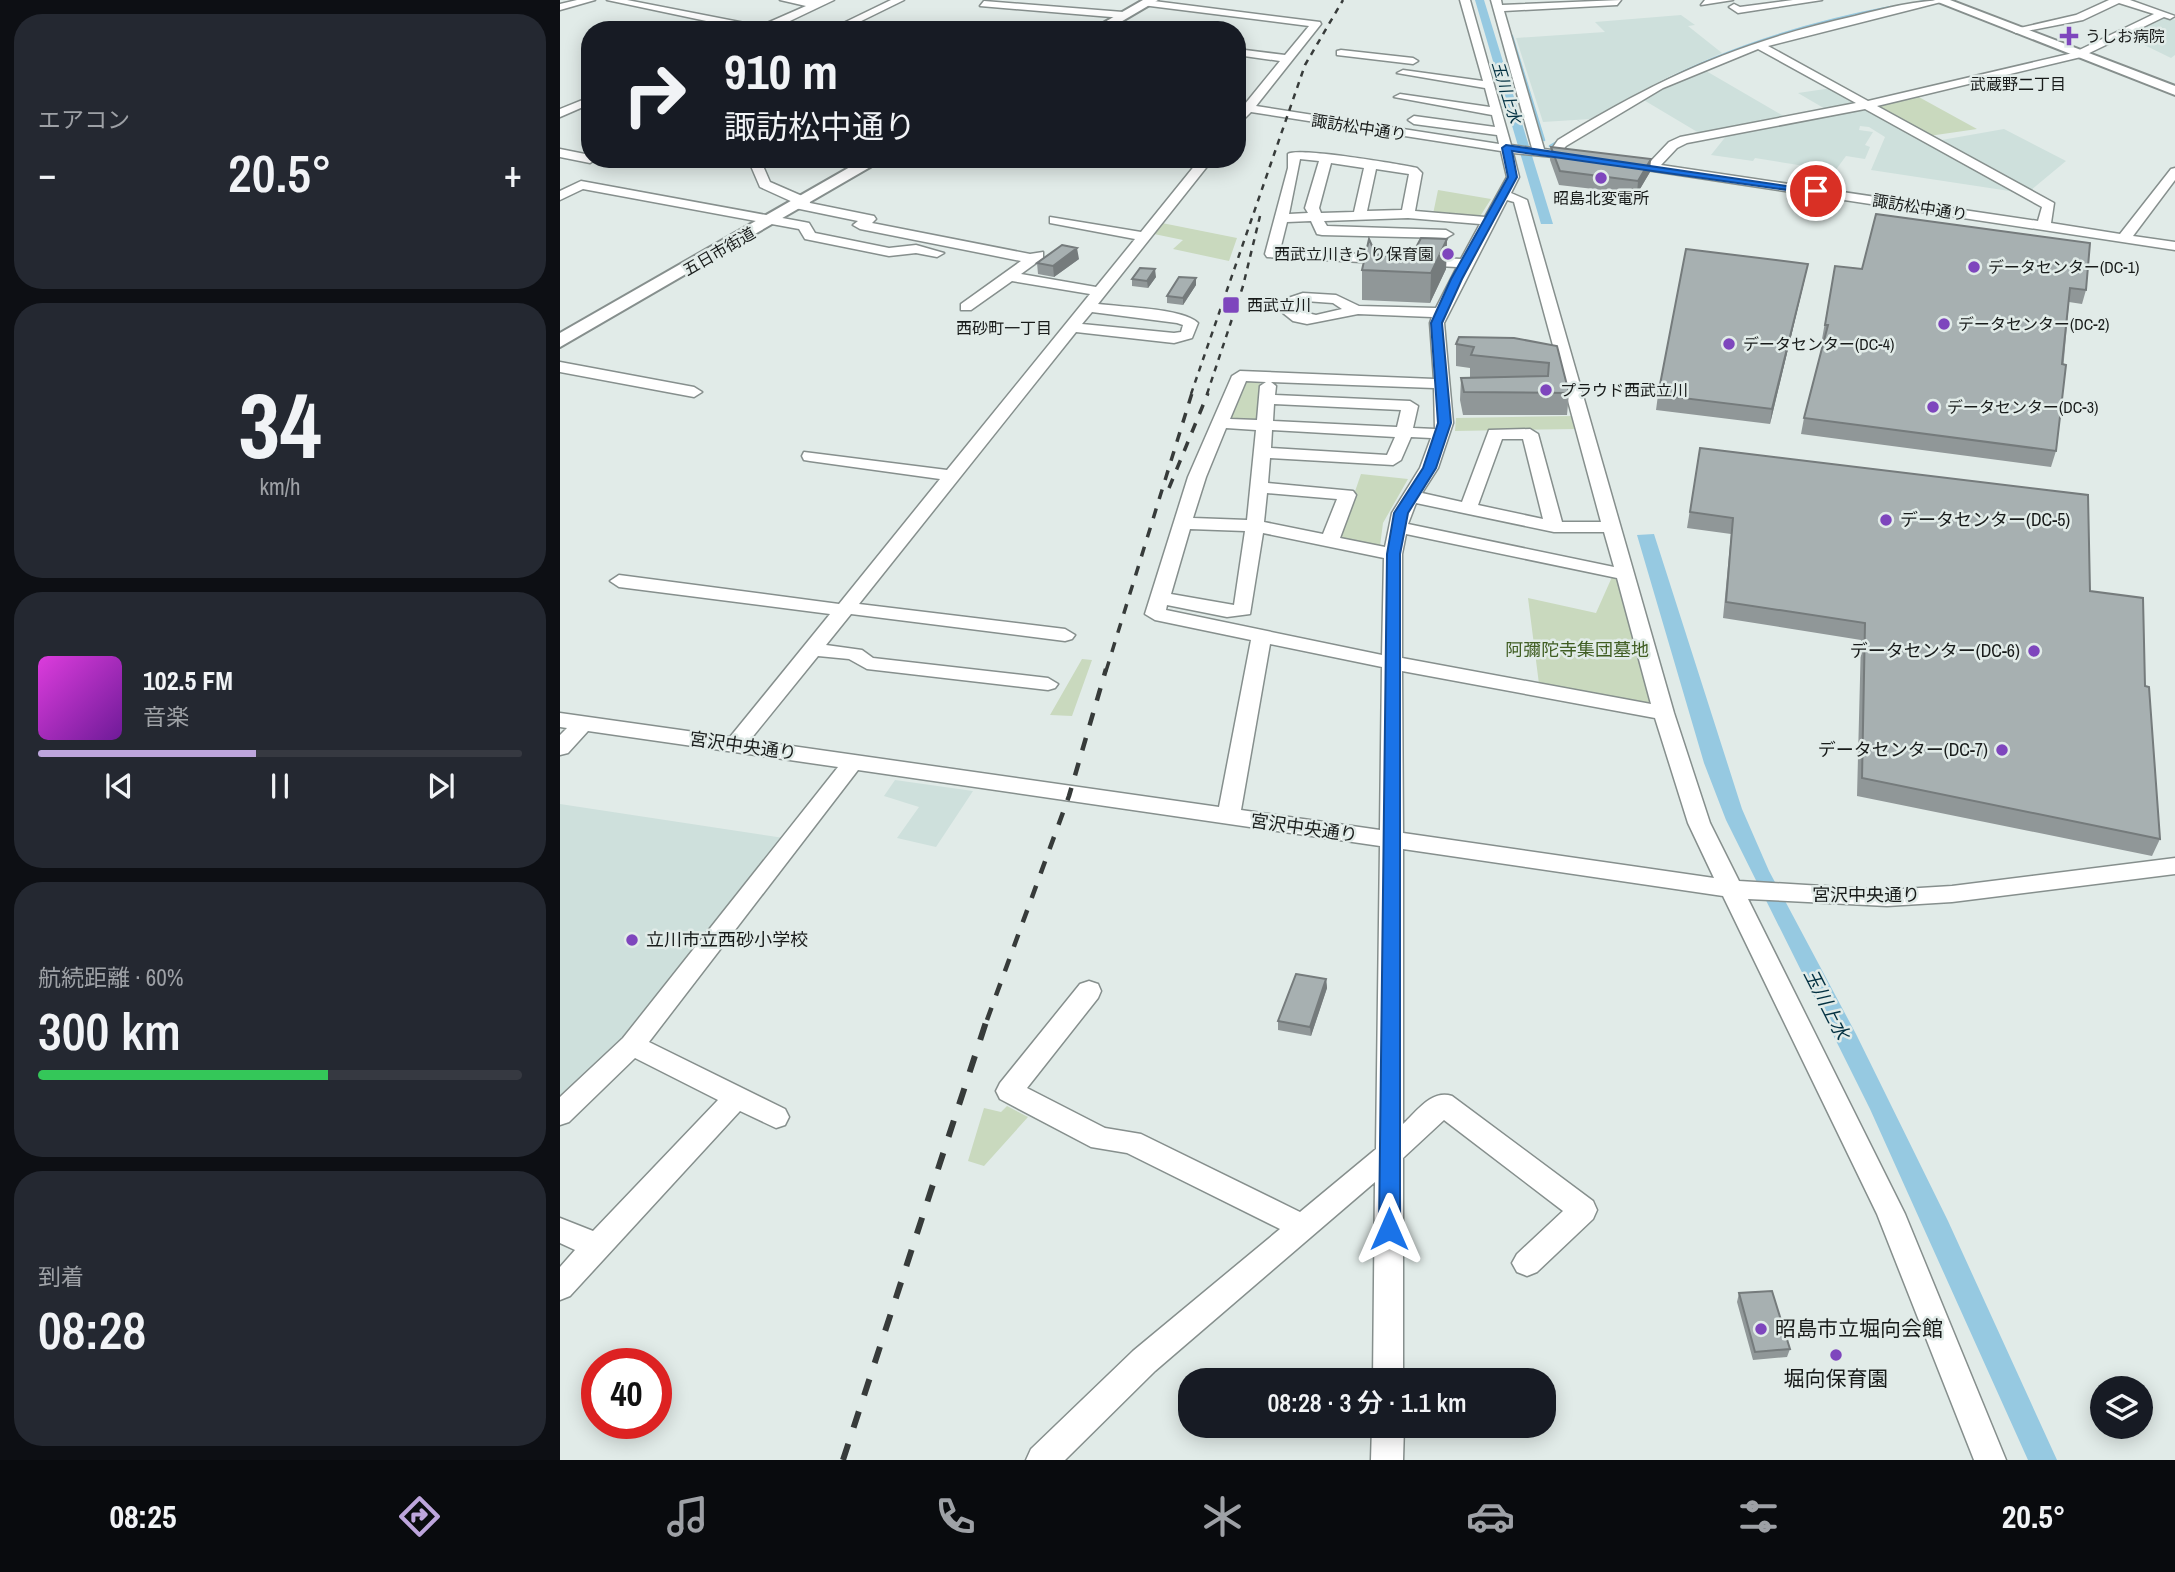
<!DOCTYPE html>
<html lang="ja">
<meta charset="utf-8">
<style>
body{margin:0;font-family:"Archivo Narrow","Noto Sans JP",sans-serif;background:#242831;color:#f1f3f6;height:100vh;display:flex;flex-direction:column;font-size:26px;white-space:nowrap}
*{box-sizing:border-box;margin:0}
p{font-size:23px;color:#9ea1a6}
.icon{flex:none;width:38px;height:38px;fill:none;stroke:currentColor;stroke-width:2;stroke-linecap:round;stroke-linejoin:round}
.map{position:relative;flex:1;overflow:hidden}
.panel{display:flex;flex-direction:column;gap:14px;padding:14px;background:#0d0f14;width:560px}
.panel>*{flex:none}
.guide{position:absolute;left:21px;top:21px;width:665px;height:147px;border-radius:28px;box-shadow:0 4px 18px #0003;background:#171b24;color:#f1f3f6;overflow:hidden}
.buttons{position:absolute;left:1530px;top:1376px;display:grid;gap:14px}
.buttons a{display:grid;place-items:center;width:63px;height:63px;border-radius:50%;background:#171b24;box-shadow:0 4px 18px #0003;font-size:35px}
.speed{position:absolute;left:21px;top:1348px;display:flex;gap:14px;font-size:35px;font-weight:700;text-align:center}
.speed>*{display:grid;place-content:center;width:91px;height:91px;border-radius:50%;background:#171b24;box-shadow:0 4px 18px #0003;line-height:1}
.speed .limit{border:10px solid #d22;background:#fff;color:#111}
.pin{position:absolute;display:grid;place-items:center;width:60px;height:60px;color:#fff;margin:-30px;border:4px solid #fff;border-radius:50%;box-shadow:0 2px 7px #0007}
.me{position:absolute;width:77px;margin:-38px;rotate:0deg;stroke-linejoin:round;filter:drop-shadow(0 0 5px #0008)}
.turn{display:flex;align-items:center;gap:24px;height:147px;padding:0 28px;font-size:32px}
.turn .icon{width:91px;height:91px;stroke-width:2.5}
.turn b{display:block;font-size:49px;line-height:60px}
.big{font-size:52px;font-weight:600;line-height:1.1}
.panel .card{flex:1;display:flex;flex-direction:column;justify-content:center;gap:10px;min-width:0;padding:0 24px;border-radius:28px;background:#242831}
.panel .dial{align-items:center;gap:0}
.dial b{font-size:91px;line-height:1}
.song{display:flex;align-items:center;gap:21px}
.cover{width:84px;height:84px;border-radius:10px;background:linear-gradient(135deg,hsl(300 70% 55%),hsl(280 70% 35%))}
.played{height:7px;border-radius:4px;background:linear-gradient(90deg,#bda5dc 45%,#363941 45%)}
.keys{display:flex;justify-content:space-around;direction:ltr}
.heat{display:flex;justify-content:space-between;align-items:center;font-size:38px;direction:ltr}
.charge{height:10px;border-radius:5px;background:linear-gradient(90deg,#34c759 60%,#363941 0)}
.trip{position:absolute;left:618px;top:1368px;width:378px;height:70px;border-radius:28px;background:#171b24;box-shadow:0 4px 18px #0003;font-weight:600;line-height:70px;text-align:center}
.dock{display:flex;height:112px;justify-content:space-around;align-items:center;background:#090b0e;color:#9ea1a6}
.dock .icon{width:49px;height:49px}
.dock .current{color:#bda5dc}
.dock b{font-size:32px;color:#f1f3f6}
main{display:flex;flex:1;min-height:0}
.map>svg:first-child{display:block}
.built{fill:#cee0dc}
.green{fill:#c9d9be}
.water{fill:#96c9e1}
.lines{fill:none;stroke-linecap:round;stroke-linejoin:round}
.stream{stroke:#96c9e1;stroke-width:2.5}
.minor-casing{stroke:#868f8d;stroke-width:3}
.major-casing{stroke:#868f8d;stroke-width:4}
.minor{fill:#fff;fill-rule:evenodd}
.major{fill:#fff;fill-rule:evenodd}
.rail-far3{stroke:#373b3a;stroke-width:2.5;stroke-dasharray:6 6;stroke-linecap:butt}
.rail-far2{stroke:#373b3a;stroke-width:3.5;stroke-dasharray:10 10;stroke-linecap:butt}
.rail-far1{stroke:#373b3a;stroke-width:4.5;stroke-dasharray:13 13;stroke-linecap:butt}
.rail{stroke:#373b3a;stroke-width:6;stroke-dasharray:17 17;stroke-linecap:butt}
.wall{fill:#909798}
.shaded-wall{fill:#757b7c}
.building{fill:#a7b0b1;stroke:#757b7c;stroke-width:2}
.route{fill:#1a73e8;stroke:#114b97;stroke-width:2}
.poi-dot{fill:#7e46bd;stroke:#e1ebe8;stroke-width:2.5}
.labels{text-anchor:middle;stroke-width:5;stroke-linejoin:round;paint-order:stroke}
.far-poi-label{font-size:16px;fill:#181b1a;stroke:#e1ebe8;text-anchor:start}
.far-neighbourhood-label{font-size:16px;fill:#181b1a;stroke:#e1ebe8}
.far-water-label{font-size:16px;font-style:italic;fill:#033142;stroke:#e1ebe8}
.far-street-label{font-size:16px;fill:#181b1a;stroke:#e1ebe8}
.poi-label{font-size:18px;fill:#181b1a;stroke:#e1ebe8;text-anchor:start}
.park-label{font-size:18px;fill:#3f5d22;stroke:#e1ebe8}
.street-label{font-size:18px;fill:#181b1a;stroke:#e1ebe8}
.water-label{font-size:19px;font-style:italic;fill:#033142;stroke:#e1ebe8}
.near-poi-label{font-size:21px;fill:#181b1a;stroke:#e1ebe8;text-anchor:start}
</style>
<main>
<section class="panel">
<div class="card"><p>エアコン</p>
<div class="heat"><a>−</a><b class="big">20.5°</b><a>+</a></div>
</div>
<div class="card dial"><b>34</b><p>km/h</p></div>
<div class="card">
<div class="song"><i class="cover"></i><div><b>102.5 FM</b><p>音楽</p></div></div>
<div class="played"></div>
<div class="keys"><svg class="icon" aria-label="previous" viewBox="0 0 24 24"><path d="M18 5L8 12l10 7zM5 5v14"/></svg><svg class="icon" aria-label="pause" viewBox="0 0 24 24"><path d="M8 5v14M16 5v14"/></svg><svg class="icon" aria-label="next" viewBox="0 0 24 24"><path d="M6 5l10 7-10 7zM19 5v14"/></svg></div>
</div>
<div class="card"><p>航続距離 · 60%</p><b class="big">300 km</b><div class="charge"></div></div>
<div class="card"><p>到着</p><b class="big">08:28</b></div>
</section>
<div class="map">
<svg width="1615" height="1460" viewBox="0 0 1615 1460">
<rect width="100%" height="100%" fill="#e1ebe8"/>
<path class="built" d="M1121,15L1135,25L1128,26L1162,53L1110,76L1030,119L983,122L956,38L1045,32L1035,22Z
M1605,17L1615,20V55L1611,58L1566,36Z
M1141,68L1227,118L1139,133L1082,99Z
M1272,88L1298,105L1267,110L1238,93Z
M1302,109H1309L1456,192L1311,170L1325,137L1309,127L1300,126L1299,130L1313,132L1305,145L1310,147L1305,159L1286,156L1275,171L1195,158L1193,161L1151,155L1167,135Z
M1444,129L1506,161L1470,191L1376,141Z
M335,780L413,791L376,847L337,838L359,807L324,796Z
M0,804L224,838L63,1041L0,1103Z"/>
<path class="green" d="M1357,96L1417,129L1369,136L1314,106Z
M878,190L931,199L919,218L873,214Z
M602,223L677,238L669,261L613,249L623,240L594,234Z
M684,380L700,381L698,420L668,419Z
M1014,416L1017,429L895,431L896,418Z
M801,474L848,479L823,523L820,546L779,538Z
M1052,577L1060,579L1090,705L979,684L968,598L1036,613Z
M522,659L532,660L512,716L490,715Z
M447,1106L468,1117L424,1166L408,1161L424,1108L441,1112Z"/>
<path class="water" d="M915,0H924L993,224H981Z
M1094,534L1182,809L1209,871L1296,1034L1388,1221L1497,1460H1468L1310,1109L1166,820L1144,763L1077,535Z"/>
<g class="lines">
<path class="stream" d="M1360,2L1372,0
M952,36L984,140
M1091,88C1167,47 1247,23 1331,7
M990,146L1002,139"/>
<defs>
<path id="minor" d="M17,0H35L0,10V4Z
M47,0H67L200,26L246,6L220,0H274L211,30H189Z
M331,0H344L283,30H269Z
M586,0L760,22L761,24L696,106L939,144L937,135L854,124L848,120L854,116L935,127L932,115L834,97L840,94L930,107L925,88L837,73L843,70L923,81L900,0H910L951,145L972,148L931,0H941L942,5L1061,0L1057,5L944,11L984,149L991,150L998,140C1099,78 1179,42 1295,16C1326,8 1357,0 1389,0L1208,46L1308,101L1513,53L1594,14L1559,3L1523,20L1456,33L1451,30L1516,15L1549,0H1570L1615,16L1610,19L1604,17L1521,57L1317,106L1494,203L1491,223L1560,234L1611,169L1615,168V180L1573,236L1615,242V250L1060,166L1058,163L1064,159L1089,163L1109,142L1120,137L1296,103L1198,49L1103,88L1006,146L1002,151L1022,154V160L953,153L959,177L951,193L967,200L1114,713L1150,823L1179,881L1327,890L1392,886L1615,858V874L1392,902L1327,906L1188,899L1345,1214L1446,1460H1414L1317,1214L1163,896L843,849V1124C857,1111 872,1089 892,1096L1033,1201L1037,1210L1033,1219L977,1272L967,1276L957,1272L952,1263L957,1254L1003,1211L884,1120L843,1158V1381H813L815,1182L595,1371L505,1460H466L471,1449L573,1351L720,1229L567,1153L531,1147L440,1099L436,1091L440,1083L520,984L529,981L538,984L541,991L538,998L467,1088L545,1128L581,1134L740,1212L816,1149L820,846L298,770L89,1042L225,1109L229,1117L225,1125L216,1128L180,1111L10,1296L0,1300V1267L15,1250L0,1243V1218L33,1231L158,1100L75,1058L9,1122L0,1125V1097L63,1038L278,767L28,731L8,753L0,755V735L7,728L0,727V713L170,737L270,614L59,587L50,581L59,575L279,604L380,479L250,461L244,460L242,456L244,452L387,470L530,294L452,281L411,310H401V304L461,261L300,229L293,225L298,221L235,208V203L200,187L188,159H200L210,182L249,199L250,203L314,216L316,219L312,223L470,254L483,252V258L461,274L536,287L575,239L490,223V217L581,232L640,159H653L538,304C561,307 623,308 638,323L632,338L614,343L516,332L299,604L505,629L515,635L512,639L505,641L291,614L266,645L302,650L313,658L488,678L498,684L495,688L488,690L307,669L289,659L258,656L190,740L659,807L691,640L595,620L585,614L628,477L672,376L680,371L874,379L870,323L872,317L798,314L747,324L733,321L723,313L728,298L743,293L776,295L799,306L876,308L897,267L707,257L705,254L728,168V154C737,147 839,164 857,168L862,173L855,211L925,217L947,177L941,151L691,112L685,118L677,119L680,110L677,103L685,104L720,61L677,55V49L725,55L749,26L582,5ZM1305,109L1482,207L1478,221L1101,165L1117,148L1127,143ZM740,159L759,161L745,208L748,213L729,214ZM771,163L804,168L794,212L761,213L759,208ZM816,169L849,174L842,210L807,211ZM947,200L954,202L1041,522H1002L978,434L970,429L929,430L902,502L862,493L878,468L893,423L884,323ZM848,218L920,224L901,259L720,250L727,222L751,221L757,234L762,235L886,238L893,234L886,230L767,226L764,221ZM745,301L773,303L782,309L756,315L738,311L740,303ZM532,312L617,323L623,325L621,332L614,333L522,324ZM686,381L706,382L700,386L697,420L670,419ZM711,382L874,388L875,429L853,428L858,406L850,401L715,395L716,386ZM714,404L841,410L837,427L713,421ZM666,428L696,430L687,520L633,518L646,477ZM712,430L835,437L827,455L711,448ZM851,437L871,438L860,468L832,513L825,547L780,538L796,495L793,491L708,483L710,458L833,465L841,460ZM942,439H963L983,519L918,505ZM707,493L777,499L763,534L704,522ZM856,503L994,532H1044L1054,567L848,524ZM630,529L685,531L674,605L611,594ZM703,533L824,558L822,655L606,610L607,605L667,617L690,614ZM846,534L1057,578L1091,704L842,658V554ZM710,644L822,667L820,830L681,810ZM842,671L1095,718L1128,823L1154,878L843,833Z
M1145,0H1173L1141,5Z
M1233,0H1262L1178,13L1169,7L1174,4L1180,7Z
M424,1L563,12L568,15L563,18L420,6Z
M549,20L598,27L603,30L545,25L544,23Z
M781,50L853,58L858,61L853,64L777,55V51Z
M30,97V104L0,117V109Z
M0,149L30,155V159H36L30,163L0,157Z
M21,181L244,222L249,223L255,233L329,248L356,245L384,253L377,257L356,253L329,256L245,239L239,229L23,189L0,200V191Z
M0,362L134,387L142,392L134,397L0,372Z
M812,1426H844L843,1460H811Z"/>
<path id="major" d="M583,0H598L547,30H531Z
M1373,0H1390L1615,86V95Z
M304,159H324L0,347V333Z"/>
</defs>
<use href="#minor" class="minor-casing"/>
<use href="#major" class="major-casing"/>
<use href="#minor" class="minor"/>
<use href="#major" class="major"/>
<path class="rail-far3" d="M631,394L745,65L783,0
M647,394L683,286L700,216"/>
<path class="rail-far2" d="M609,488L648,393
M546,671L632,393"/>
<path class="rail-far1" d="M427,1020L509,796L546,669"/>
<path class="rail" d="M283,1460L427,1019"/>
</g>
<path class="wall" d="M991,147L1090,172L1077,194L999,185L990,160Z
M887,239L886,269L870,303L802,300V270L816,255L851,257Z
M519,259L494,277L478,274L477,263Z
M1275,266L1526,290L1522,304L1509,302L1496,451L1491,467L1241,434L1244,418L1264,340L1262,339Z
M596,277L588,288L572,286V279Z
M636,278V285L623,305L607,303V296Z
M1245,278L1210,424L1096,410L1098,395Z
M896,344L997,346L1009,393L1007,415H903L900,400L901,378H915L910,377V368L896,366Z
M1140,448L1530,591L1585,686L1600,839L1592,856L1297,796L1301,640L1163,618L1171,534L1127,528Z
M766,979L767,988L751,1036L718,1030V1021Z
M1179,1293L1230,1349L1227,1357L1193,1360L1177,1302Z"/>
<path class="shaded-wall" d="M1091,159L1090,172L1077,194L1078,181Z
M887,239L886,269L870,303L871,273Z
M517,248L519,259L494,277L493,266Z
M1248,264L1245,278L1210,424L1212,409Z
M595,269L596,277L588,288L587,281Z
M636,278V285L623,305V298Z
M766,979L767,988L751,1036L750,1027Z"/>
<path class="building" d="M991,147L1091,159L1078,181L1000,171Z
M1316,214L1530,243L1526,290L1510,288L1502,364L1506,365L1496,451L1244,418L1268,325H1265L1275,266L1302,269Z
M861,238L887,239L871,273L802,270L809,239L816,255L851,257Z
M502,245L517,248L493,266L477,263Z
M1126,249L1248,264L1212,409L1098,395Z
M580,268L595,269L587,281L572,279Z
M619,277L636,278L623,298L607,296Z
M899,337L954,338L997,346L1009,393L904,392L901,378L988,376L989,363L911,355L914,347L896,344Z
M1140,448L1528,495L1530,591L1583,598L1585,686L1589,687L1600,839L1302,778L1305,623L1166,602L1173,518L1130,512Z
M736,974L766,979L750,1027L718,1021Z
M1212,1291L1230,1349L1195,1352L1179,1293Z"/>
<path class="route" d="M946,145L1261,191L1256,194L952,151L957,177L902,279L882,323L891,423L876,468L848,513L840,554V1229L837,1236L829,1238L822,1236L819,1229L827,554L834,513L863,468L878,423L871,323L891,279L948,177L942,148Z"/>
<g class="poi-dot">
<path d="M1505.5 25.5h7v7h7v7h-7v7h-7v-7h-7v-7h7z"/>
<circle cx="1041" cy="178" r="7"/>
<circle cx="888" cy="254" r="7"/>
<circle cx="1414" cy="267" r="7"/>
<rect x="662" y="296" width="18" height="18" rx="3.5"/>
<circle cx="1384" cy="324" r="7"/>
<circle cx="1169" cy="344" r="7"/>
<circle cx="986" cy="390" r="7"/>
<circle cx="1373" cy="407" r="7"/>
<circle cx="1326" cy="520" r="7"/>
<circle cx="1474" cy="651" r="7"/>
<circle cx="1442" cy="750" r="7"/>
<circle cx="72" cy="940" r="7"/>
<circle cx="1201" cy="1329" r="7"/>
<circle cx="1276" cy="1355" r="7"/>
</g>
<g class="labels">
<g class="far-poi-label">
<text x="1525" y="42">うしお病院</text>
<text x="1041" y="204" text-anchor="middle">昭島北変電所</text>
<text x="874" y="260" text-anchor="end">西武立川きらり保育園</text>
<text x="1428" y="273">データセンター(DC-1)</text>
<text x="687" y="311">西武立川</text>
<text x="1398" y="330">データセンター(DC-2)</text>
<text x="1183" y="350">データセンター(DC-4)</text>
<text x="1000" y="396">プラウド西武立川</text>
<text x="1387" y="413">データセンター(DC-3)</text>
</g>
<g class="far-neighbourhood-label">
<text x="1458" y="90">武蔵野二丁目</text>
<text x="444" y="334">西砂町一丁目</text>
</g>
<g class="far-water-label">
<text transform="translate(947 92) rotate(73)" y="6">玉川上水</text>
</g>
<g class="far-street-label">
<text transform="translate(799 127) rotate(9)" y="6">諏訪松中通り</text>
<text transform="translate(1360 207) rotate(9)" y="6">諏訪松中通り</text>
<text transform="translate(159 251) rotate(-30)" y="6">五日市街道</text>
</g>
<g class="poi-label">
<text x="1340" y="526">データセンター(DC-5)</text>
<text x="1460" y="657" text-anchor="end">データセンター(DC-6)</text>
<text x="1428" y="756" text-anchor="end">データセンター(DC-7)</text>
<text x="86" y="946">立川市立西砂小学校</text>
</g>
<g class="park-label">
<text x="1017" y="656">阿彌陀寺集団墓地</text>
</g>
<g class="street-label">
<text transform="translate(183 746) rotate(8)" y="6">宮沢中央通り</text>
<text transform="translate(744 828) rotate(8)" y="6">宮沢中央通り</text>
<text x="1306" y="901">宮沢中央通り</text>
</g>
<g class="water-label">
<text transform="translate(1267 1004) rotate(63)" y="7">玉川上水</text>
</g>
<g class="near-poi-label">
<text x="1215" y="1336">昭島市立堀向会館</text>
<text x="1276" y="1386" text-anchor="middle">堀向保育園</text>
</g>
</g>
</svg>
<div class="buttons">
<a><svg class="icon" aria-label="layers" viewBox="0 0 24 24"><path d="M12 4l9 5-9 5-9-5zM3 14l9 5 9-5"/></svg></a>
</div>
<div class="speed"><div class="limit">40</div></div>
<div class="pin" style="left:1256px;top:191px;background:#d93025"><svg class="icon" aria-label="arrive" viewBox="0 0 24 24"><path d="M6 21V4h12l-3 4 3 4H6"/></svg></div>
<svg class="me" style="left:829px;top:1229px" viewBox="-20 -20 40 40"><path d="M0-17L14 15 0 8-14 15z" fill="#1a73e8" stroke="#fff" stroke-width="4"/></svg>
<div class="trip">08:28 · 3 分 · 1.1 km</div>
<div class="guide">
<div class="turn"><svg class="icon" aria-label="right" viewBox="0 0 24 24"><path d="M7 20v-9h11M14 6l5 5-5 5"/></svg><div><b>910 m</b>諏訪松中通り</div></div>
</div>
</div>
</main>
<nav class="dock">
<b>08:25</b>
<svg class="icon current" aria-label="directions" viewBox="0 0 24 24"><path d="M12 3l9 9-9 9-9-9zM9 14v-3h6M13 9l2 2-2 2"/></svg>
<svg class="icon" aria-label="music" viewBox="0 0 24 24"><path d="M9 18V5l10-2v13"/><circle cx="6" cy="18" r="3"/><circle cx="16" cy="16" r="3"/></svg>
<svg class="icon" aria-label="phone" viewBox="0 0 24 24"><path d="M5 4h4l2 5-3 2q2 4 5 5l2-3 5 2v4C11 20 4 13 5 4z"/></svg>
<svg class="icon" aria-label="climate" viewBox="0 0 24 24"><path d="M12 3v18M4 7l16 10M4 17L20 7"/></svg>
<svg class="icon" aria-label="car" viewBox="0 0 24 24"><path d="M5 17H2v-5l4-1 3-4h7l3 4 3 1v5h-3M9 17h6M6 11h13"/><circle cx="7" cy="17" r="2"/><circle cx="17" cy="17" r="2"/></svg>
<svg class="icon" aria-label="filters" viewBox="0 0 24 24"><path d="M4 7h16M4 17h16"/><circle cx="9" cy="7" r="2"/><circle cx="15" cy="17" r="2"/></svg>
<b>20.5°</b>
</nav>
